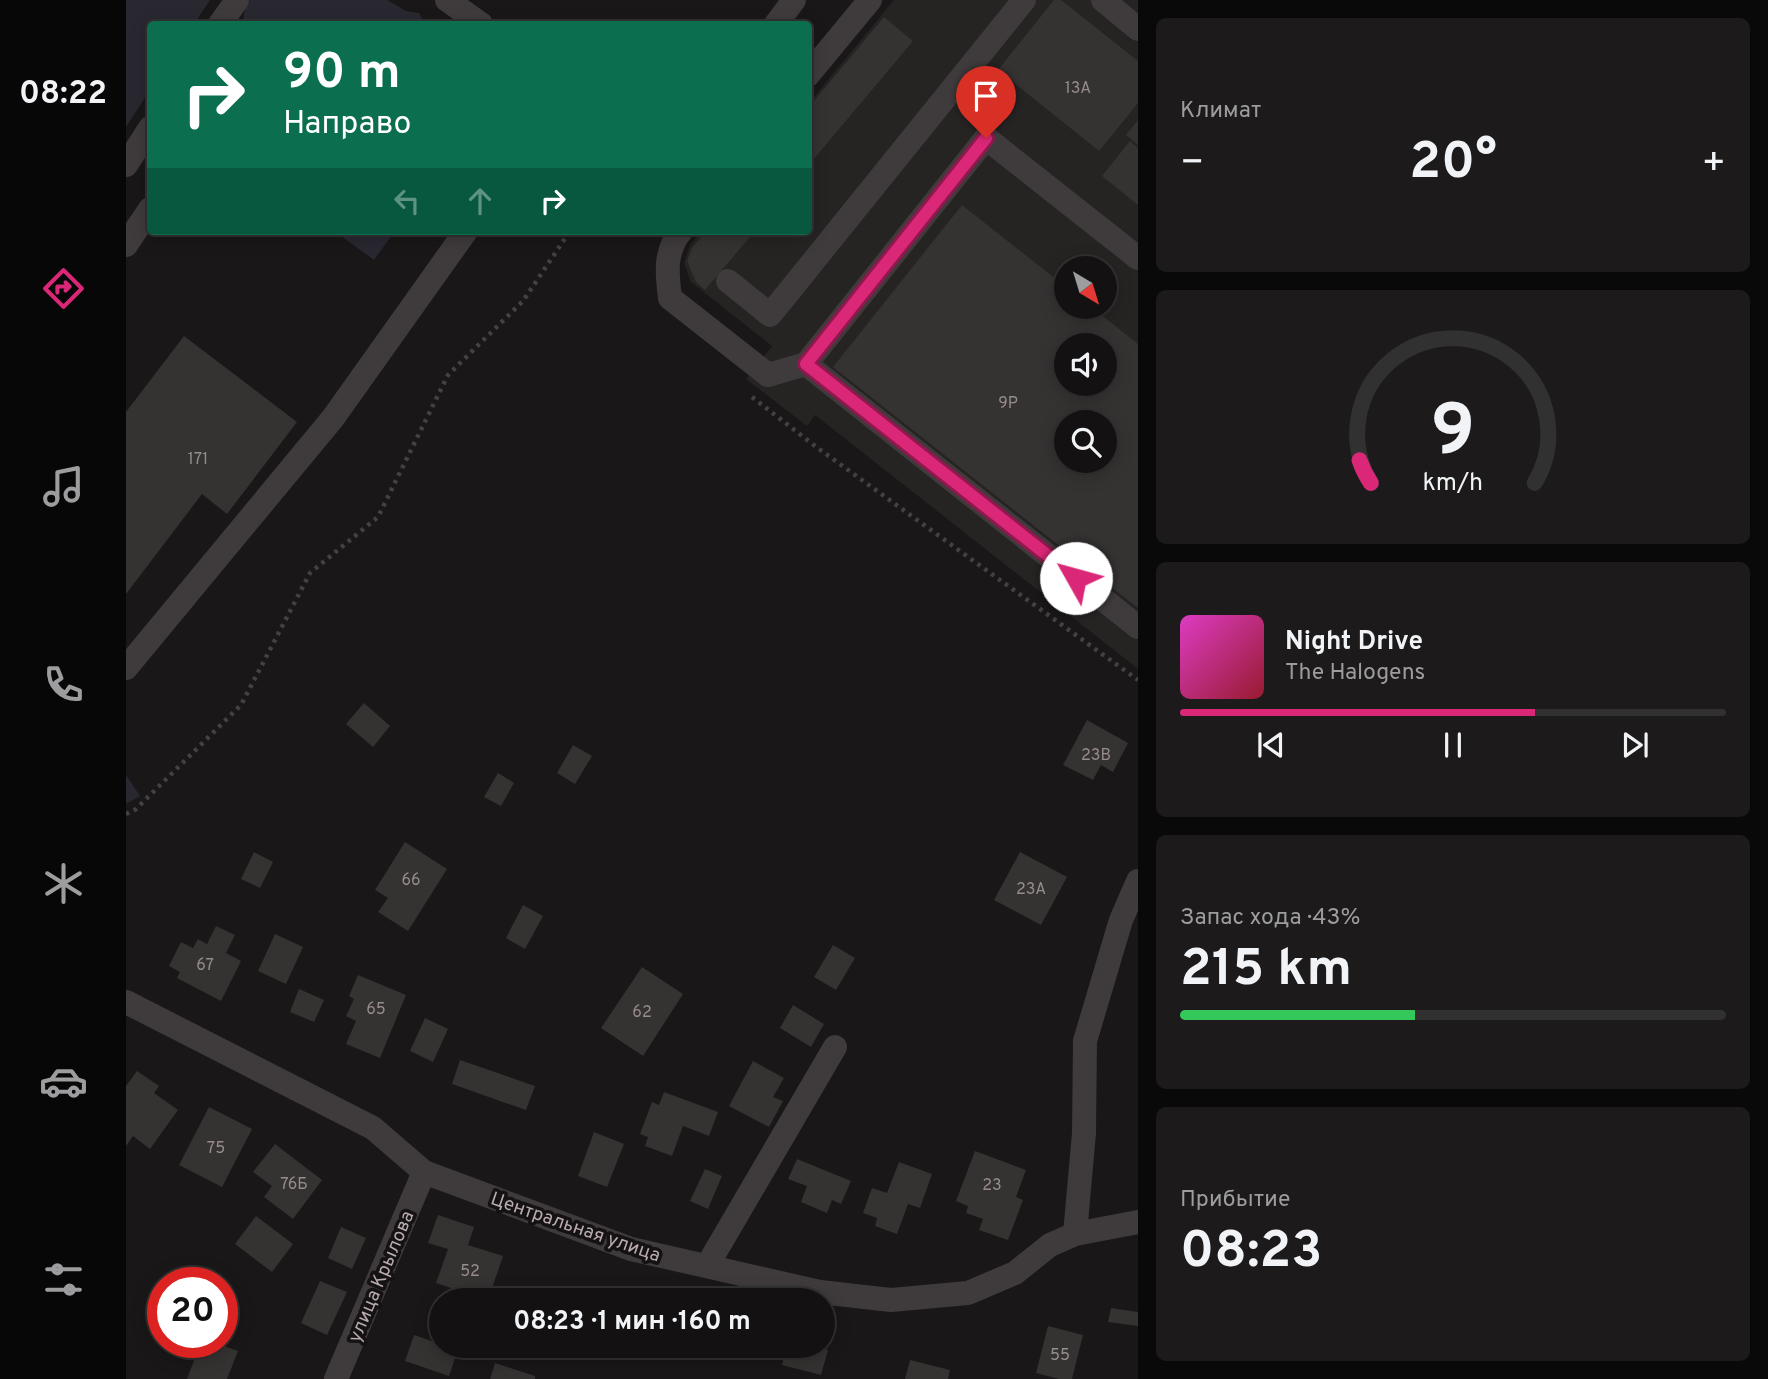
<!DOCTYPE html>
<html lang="ru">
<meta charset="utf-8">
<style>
body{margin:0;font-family:Overpass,sans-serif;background:#1c1a1a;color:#f1f3f6;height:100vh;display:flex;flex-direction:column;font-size:26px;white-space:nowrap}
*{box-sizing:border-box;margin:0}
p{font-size:23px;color:#9d9d9f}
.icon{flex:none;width:38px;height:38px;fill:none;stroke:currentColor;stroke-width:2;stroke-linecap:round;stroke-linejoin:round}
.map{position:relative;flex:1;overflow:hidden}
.side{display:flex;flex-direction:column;gap:18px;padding:18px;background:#0a0909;width:630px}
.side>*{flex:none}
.banner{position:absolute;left:21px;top:21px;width:665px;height:214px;border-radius:7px;box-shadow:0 4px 18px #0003,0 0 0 2px #323131;background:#0b6e4f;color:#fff;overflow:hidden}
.needle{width:46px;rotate:142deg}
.controls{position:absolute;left:928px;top:256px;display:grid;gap:14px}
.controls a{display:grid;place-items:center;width:63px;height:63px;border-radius:50%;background:#131111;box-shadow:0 4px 18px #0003,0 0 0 2px #323131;font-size:35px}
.speed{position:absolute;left:21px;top:1267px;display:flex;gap:14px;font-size:35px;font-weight:700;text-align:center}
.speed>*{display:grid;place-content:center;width:91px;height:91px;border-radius:50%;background:#131111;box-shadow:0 4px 18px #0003,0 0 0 2px #323131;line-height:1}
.speed .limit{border:10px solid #d22;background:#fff;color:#111}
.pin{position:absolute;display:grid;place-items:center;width:60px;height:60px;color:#fff;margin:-72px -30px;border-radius:50% 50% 50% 0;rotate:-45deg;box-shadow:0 0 7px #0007}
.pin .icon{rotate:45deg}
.me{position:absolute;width:77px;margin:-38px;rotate:308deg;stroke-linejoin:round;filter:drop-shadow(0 0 5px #0008)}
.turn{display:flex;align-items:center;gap:24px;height:147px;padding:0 21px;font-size:32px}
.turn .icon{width:91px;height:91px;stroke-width:2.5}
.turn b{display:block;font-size:49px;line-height:60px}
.lanes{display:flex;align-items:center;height:66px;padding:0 21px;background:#0003;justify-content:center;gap:35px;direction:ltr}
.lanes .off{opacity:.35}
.big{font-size:52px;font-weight:700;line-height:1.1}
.side .widget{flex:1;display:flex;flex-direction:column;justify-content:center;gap:10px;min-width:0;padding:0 24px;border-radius:10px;background:#1c1a1a}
.side .dial{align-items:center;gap:0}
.dial svg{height:182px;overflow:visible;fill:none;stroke:#323131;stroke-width:7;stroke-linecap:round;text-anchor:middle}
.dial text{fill:#f1f3f6;stroke:none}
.song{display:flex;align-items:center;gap:21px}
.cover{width:84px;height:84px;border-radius:10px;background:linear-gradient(135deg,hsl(310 70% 55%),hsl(350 70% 35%))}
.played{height:7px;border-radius:4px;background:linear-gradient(90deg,#db2777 65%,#323131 65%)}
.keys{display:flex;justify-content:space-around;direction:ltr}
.heat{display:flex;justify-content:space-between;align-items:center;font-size:38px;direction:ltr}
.charge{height:10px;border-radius:5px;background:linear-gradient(90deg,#34c759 43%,#323131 0)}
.trip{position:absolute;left:303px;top:1288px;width:406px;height:70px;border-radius:35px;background:#131111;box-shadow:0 4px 18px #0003,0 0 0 2px #323131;font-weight:700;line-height:70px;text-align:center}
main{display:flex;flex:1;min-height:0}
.tabs{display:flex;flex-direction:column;width:126px;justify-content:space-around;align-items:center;background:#080707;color:#9d9d9f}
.tabs .icon{width:49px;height:49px}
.tabs .selected{color:#db2777}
.tabs b{font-size:32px;color:#f1f3f6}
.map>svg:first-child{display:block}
.built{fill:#262323;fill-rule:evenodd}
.green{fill:#292730}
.building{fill:#353232;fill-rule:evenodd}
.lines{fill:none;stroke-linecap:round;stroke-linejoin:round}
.path{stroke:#464042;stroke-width:4.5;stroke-dasharray:3.5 5;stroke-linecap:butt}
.minor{stroke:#3f3a3b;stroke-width:24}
.route-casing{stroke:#8e194d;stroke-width:18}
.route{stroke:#db2777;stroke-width:12}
.labels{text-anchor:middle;stroke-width:7;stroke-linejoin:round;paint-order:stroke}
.number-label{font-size:16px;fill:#978c8f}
.street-label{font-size:19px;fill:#b8aaae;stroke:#141212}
</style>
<main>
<nav class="tabs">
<b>08:22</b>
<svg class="icon selected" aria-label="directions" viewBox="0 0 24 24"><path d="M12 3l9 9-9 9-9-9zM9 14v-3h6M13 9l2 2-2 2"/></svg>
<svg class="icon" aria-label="music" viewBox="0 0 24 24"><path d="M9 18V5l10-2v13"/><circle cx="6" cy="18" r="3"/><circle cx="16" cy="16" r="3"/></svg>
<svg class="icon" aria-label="phone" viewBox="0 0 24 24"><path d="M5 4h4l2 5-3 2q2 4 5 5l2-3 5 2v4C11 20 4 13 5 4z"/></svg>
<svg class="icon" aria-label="climate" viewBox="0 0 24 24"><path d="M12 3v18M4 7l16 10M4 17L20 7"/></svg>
<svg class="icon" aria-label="car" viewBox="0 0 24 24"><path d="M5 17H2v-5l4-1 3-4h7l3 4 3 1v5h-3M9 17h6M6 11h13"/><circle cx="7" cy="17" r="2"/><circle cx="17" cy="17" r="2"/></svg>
<svg class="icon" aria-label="filters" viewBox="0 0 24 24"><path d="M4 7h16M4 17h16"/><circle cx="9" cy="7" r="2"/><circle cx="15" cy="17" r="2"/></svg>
</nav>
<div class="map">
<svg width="1012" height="1379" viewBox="0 0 1012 1379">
<rect width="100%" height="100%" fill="#191717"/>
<path class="built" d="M768,0H1012V669L689,415L681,426L620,379L646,346L565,282L558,263L564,245L576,231H682L683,103ZM940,268H978V306H940ZM940,345H978V383H940ZM940,422H978V460H940Z"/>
<path class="green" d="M0,0H84L68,24H24V90L0,127Z
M124,0H261L280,11L293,13L299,24H122L117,21L119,8Z
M208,231H269L248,260Z
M0,775L14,796L0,804Z"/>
<path class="building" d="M928,0H935L1012,61V103L973,151L872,70Z
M758,17L787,41L682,166V108Z
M1012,120V145L1000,135Z
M1004,141L1012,148V205L976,176Z
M836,205L940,287V306H964L1012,344V608L707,367ZM940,345H978V383H940ZM940,422H978V460H940Z
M580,231H629L579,290L570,282L561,261L566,248Z
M58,336L171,422L101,514L76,494L0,594V412Z
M238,703L264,726L247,747L220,724Z
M961,720L1002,743L987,772L975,765L967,780L937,765Z
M447,745L466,756L449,784L431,773Z
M372,773L388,783L375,806L358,797Z
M279,842L321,869L282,931L252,912L262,898L249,890Z
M128,852L147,862L134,888L115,879Z
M894,852L941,877L915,925L868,900Z
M397,905L417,916L399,949L380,938Z
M90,926L109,935L100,953L115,961L95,1001L51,978L54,972L43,966L55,942L67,948L72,939L81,944Z
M149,934L177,947L160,984L132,971Z
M707,945L729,958L710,990L688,977Z
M516,967L557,994L517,1056L475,1028Z
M232,975L280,995L254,1058L220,1044L230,1021L220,1016L228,999L223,996Z
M173,989L198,1000L188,1022L164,1012Z
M667,1005L698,1024L685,1047L654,1028Z
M299,1018L322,1029L307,1062L284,1051Z
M334,1060L409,1086L400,1110L326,1084Z
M627,1061L658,1078L647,1097L657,1101L643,1127L603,1106Z
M11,1071L33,1086L28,1093L52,1110L24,1149L7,1136L0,1146V1086Z
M538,1092L592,1112L583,1136L557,1126L546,1156L519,1146L522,1137L514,1134L526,1102L533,1105Z
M83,1107L126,1129L96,1187L53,1165Z
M468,1132L498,1144L481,1187L452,1176Z
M149,1144L196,1180L167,1219L138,1197L146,1186L127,1172Z
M849,1151L900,1170L890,1197L897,1200L882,1240L853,1230L857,1219L840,1213L842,1206L830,1201Z
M671,1159L725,1181L715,1204L706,1200L701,1213L675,1202L681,1186L662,1179Z
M773,1162L806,1174L794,1208L782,1204L771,1234L749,1226L751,1218L737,1213L746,1188L761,1193Z
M579,1169L596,1176L582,1209L564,1201Z
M312,1215L348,1227L342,1245L377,1256L362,1300L310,1283L322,1249L302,1243Z
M130,1216L167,1244L146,1272L109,1244Z
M215,1227L240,1238L226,1269L202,1258Z
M194,1281L221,1292L201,1335L175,1323Z
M467,1287L515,1299V1300H463Z
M985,1308L1012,1312V1326L982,1322Z
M922,1326L957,1335L946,1379H933L910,1373Z
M288,1335L332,1350L323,1376L279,1361Z
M75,1342H87L112,1351L101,1379H61Z
M661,1346H695V1348L702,1350L695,1375L656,1365Z
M784,1360L824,1370L822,1379H779Z
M369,1363L409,1376V1379H364Z"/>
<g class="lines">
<path class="path" d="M626,397L689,446L1012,680
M0,814L10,809L115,705L184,573L252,517L322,375L397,301L444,231"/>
<path class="minor" d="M321,0L355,24
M977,0L1012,29
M94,24L111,0
M650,24L668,0
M682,75L744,0
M0,165L24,128
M555,231C538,252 541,274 544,298L642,375L680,364L860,138L1012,258
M0,245L24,209
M602,281L644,315L898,0
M680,364L1012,627
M0,668L207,418L340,231
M0,1002L247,1128L298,1172L505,1249L694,1292L765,1300L842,1293L889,1273L924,1245L949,1234L1012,1222
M949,1234L958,1133L959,1041L995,920L1012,881
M581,1266L709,1047
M210,1379L298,1172"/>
</g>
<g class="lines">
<defs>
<path id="route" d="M860,138L680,364L950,578"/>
</defs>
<use href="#route" class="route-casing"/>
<use href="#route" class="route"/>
</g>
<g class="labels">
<g class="number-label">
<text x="952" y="93">13А</text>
<text x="882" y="408">9Р</text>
<text x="72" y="464">171</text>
<text x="970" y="760">23В</text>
<text x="285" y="885">66</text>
<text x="905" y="894">23А</text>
<text x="79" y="970">67</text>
<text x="250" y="1014">65</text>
<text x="516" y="1017">62</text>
<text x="90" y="1153">75</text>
<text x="168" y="1189">76Б</text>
<text x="866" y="1190">23</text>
<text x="344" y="1276">52</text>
<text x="934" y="1360">55</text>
</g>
<g class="street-label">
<text transform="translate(450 1226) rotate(19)" y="7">Центральная улица</text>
<text transform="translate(254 1276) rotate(-67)" y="7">улица Крылова</text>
</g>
</g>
</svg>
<div class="controls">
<a><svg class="needle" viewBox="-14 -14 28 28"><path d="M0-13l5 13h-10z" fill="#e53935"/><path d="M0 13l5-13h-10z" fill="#9d9d9f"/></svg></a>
<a><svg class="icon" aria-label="sound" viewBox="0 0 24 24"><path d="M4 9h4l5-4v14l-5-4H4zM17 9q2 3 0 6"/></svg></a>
<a><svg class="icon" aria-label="search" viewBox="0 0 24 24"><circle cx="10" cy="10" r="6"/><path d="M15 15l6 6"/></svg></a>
</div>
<div class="speed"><div class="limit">20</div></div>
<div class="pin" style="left:860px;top:138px;background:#d93025"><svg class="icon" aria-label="arrive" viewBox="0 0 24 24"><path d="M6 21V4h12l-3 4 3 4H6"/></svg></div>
<svg class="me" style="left:950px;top:578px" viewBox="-20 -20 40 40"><circle r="19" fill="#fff"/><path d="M0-13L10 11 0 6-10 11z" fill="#db2777"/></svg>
<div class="trip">08:23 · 1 мин · 160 m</div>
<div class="banner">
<div class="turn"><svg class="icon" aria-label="right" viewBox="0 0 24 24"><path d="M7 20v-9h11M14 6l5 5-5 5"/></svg><div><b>90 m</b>Направо</div></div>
<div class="lanes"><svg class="icon off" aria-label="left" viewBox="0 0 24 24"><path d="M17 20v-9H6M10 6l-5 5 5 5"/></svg><svg class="icon off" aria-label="ahead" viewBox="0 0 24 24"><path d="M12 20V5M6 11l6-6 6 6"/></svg><svg class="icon" aria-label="right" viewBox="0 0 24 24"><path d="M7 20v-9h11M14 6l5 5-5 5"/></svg></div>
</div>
</div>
<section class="side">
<div class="widget"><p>Климат</p>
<div class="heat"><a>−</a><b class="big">20°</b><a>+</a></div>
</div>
<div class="widget dial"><svg viewBox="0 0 100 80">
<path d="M14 69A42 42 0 1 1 86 69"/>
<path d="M14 69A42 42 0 0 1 9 59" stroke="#db2777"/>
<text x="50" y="56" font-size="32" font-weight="700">9</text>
<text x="50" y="72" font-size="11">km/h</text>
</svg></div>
<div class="widget">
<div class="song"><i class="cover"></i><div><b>Night Drive</b><p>The Halogens</p></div></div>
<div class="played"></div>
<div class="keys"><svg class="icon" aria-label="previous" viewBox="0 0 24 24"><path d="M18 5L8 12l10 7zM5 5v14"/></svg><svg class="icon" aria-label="pause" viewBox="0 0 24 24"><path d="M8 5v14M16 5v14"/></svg><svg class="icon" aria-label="next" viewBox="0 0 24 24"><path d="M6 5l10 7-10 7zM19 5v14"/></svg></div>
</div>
<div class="widget"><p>Запас хода · 43%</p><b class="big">215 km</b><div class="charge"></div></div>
<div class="widget"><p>Прибытие</p><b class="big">08:23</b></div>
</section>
</main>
